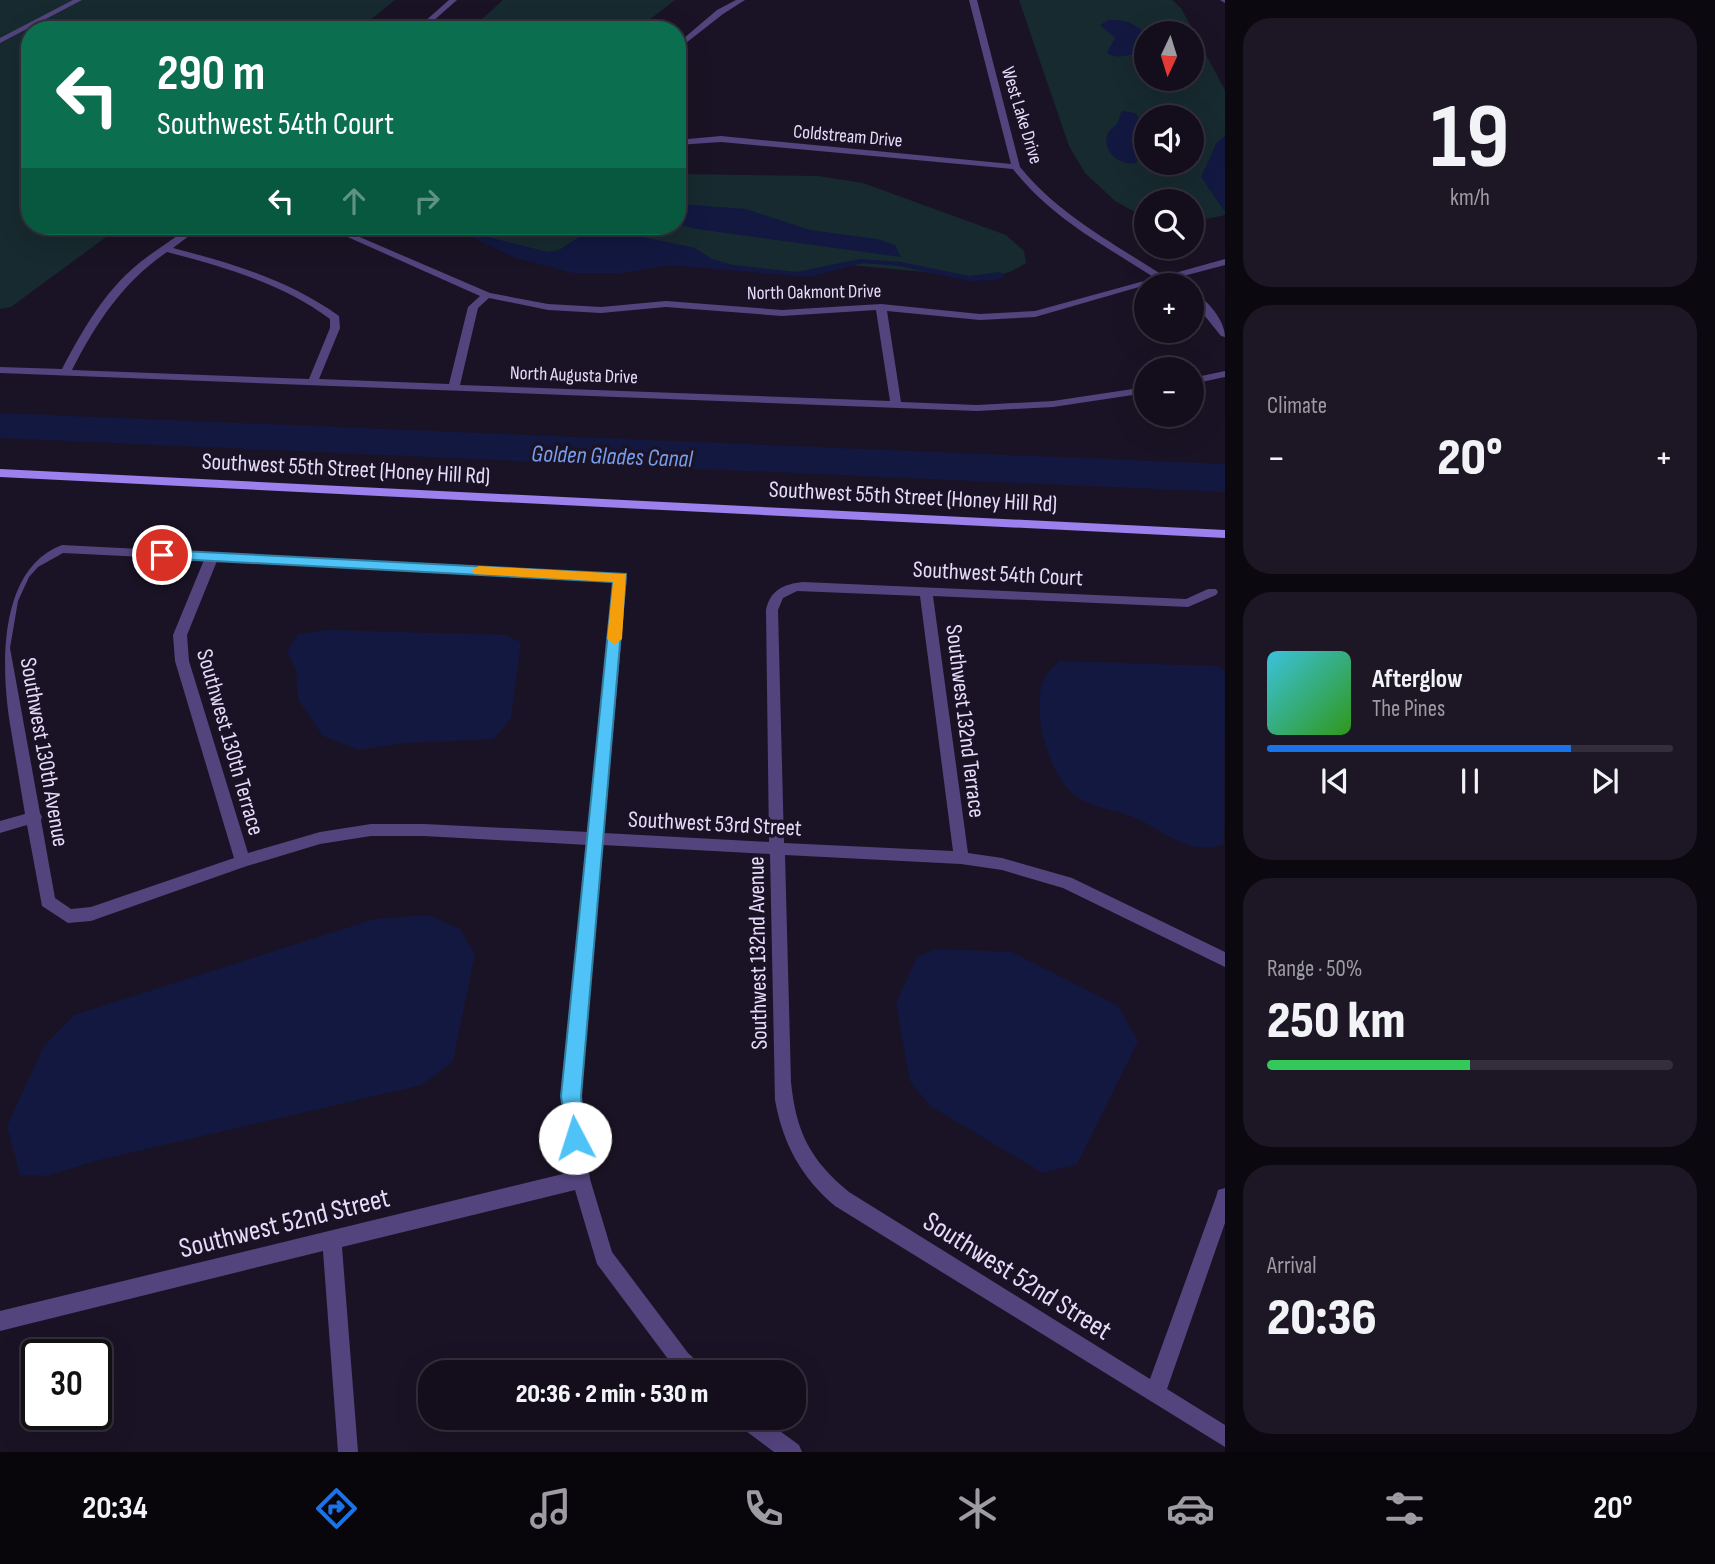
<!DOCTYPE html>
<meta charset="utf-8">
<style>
body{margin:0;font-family:"Sofia Sans Condensed",sans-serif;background:#1d1725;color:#f1f3f6;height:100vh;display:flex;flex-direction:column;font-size:26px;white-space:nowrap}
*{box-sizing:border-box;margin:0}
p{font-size:23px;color:#9d9ca3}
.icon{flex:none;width:38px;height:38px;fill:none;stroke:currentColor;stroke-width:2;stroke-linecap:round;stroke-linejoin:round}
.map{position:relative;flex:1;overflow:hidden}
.side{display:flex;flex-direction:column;gap:18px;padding:18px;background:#0b080f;width:490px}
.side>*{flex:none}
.hud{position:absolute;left:21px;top:21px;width:665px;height:214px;border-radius:28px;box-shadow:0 7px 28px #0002,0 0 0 2px #332e3b;background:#0b6e4f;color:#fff;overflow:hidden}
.needle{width:46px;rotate:184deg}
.buttons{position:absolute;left:1134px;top:21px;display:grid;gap:14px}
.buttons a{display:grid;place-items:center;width:70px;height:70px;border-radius:50%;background:#140e1c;box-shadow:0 7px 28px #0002,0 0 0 2px #332e3b;font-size:35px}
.speed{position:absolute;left:21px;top:1339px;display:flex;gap:14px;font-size:35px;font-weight:700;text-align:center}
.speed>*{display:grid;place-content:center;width:91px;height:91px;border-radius:50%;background:#140e1c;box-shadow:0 7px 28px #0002,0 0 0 2px #332e3b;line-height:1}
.speed .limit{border:4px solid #111;border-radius:10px;background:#fff;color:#111}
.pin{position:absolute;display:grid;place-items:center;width:60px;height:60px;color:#fff;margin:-30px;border:4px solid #fff;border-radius:50%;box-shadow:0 2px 7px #0007}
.me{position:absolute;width:77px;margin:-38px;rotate:355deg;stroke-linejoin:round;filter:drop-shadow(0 0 5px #0008)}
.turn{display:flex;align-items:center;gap:24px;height:147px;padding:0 21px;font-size:32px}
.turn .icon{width:91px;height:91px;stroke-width:2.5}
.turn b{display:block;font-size:49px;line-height:60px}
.lanes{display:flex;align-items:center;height:66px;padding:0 21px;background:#0003;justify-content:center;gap:35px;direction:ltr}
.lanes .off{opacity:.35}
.big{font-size:52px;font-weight:800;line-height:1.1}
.side .card{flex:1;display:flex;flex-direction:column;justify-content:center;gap:10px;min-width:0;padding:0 24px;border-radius:28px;background:#1d1725}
.side .dial{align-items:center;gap:0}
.dial b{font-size:91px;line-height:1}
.song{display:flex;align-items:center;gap:21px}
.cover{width:84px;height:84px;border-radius:10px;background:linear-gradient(135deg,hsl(190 70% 55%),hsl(110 70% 35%))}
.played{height:7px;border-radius:4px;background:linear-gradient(90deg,#1a73e8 75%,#332e3b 75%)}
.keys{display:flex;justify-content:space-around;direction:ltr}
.heat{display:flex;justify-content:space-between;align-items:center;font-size:38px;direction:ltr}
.charge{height:10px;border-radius:5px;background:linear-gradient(90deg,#34c759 50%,#332e3b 0)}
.trip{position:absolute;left:418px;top:1360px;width:388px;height:70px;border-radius:28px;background:#140e1c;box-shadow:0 7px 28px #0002,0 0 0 2px #332e3b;font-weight:800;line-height:70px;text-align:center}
.dock{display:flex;height:112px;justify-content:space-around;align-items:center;background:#08060b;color:#9d9ca3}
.dock .icon{width:49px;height:49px}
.dock .current{color:#1a73e8}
.dock b{font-size:32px;color:#f1f3f6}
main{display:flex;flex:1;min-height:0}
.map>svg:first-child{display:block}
.green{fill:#172a2f;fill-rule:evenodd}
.water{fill:#121840}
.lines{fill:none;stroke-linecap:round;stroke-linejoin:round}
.street{fill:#53447e;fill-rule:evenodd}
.secondary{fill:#9b80ee;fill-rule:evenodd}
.route{fill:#4fc3f7;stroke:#337fa1;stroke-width:2}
.slow{fill:#f59e0b}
.labels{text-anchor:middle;stroke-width:7;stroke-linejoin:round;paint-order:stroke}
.far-street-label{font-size:19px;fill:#e6dcfa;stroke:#1a1325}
.street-label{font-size:23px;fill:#e6dcfa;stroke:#1a1325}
.water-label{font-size:24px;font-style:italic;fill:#789ded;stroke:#1a1325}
.near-street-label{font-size:28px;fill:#e6dcfa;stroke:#1a1325}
</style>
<main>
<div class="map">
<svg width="1225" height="1452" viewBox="0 0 1225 1452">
<rect width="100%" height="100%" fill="#1a1325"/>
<path class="green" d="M0,0H395L358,30H30V226H121L11,307L0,309Z
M503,0H675L636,30H470Z
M1019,0H1172L1181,8L1225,90V215L1192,222V201H1146V218L1115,201L1085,173L1069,146ZM1146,33H1192V79H1146ZM1146,117H1192V163H1146Z
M677,174L818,176L863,183L1006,235L1024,251L1026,263L1012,271L991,278L849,265L809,274L704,262L560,266L458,226H677Z"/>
<path class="water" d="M1109,20C1125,19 1135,24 1146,34V54C1132,52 1120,61 1107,53L1115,38L1100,25Z
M1122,111L1135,113C1149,129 1146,148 1136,163C1121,166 1102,153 1107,135C1109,129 1116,127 1118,122C1120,118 1120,114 1122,111Z
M1225,136V212L1201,177L1217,142Z
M677,204L746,209L810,230L877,239L895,245L901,257L697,229L677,224Z
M478,226L484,236L548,252L559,250L582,235L643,237L695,248L712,259L733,265L796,272L860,259L901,262L969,276L1000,272L1006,276L996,280L968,281L899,266L863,263L809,277L669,265L622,273H573L516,258L473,238L453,234L446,227Z
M0,413L1225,464V492L0,438Z
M329,630L505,635L521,642L511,718L494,739L405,743L359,750L323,736L298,699L296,670L287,651L298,634Z
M1059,661L1216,666L1225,671L1224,844C1190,857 1165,831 1135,818C1117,810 1091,807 1075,796C1049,776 1029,707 1045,677C1048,672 1055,666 1059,661Z
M428,915L460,929L475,954L453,1061L422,1085L99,1160L46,1176L20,1175L7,1126L44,1046L74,1015L375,919Z
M935,949L1012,952L1118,1006L1138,1041L1077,1164L1043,1173L930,1106L910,1081L896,1003L917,957Z"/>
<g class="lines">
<path class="street" d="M73,0H82L0,43V38Z
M449,0H457L423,30H415Z
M736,0H745L723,14L677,50V44L717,10Z
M969,0H977L1020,167C1059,215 1113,243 1164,276L1225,259V265L1172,279L1183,285H1170L1162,282L1146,285L1035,317L980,320L887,311L901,402L977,405L1053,401L1146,387V393L1053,407L977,411L0,373V367L62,369C82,331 104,292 138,264C155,250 174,239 191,226H202L173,248C231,263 289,280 339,316L340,328L319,379L449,384L468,307L480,296L323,226H334L490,293L548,304L601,307L666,301L782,310L881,304L980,314L1035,311L1155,278C1104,245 1051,218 1013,169L721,142L677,145V140L721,136L1011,164ZM167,252C224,267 282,283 330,319V328L309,379L72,370C96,323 123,282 167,252ZM489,298L548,310L601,313L666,307L782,316L876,310L890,401L460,385L478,308Z
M1220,0H1225V3Z
M1192,292C1207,299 1225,320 1225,337L1221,336L1192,300Z
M1225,371V377L1192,384V378Z
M62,545L625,574L627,577L604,833L769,842L766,610C770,590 784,584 803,582L1186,599L1208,589H1216L1218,592L1216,595L1188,607L933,596L968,853L1002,858L1072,878L1225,952V967L1063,888L1002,870L961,864L785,855L791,1082C796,1132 810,1160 849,1192L1150,1379L1216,1197L1218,1190L1225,1188V1223L1167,1389L1225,1425V1447L835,1206C801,1177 783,1144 775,1100L770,854L603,845L580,1096L590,1179L612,1252L688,1353L701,1365L704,1372H679L674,1367L597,1264L575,1190L342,1247L358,1452H338L323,1251L0,1331V1311L571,1172L562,1096L588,845L424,836H371L320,844L244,867L91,921L68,923L42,906L27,825L0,833V821L25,814C20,784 15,754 10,724C0,661 0,568 62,545ZM63,553L204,560L173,635L175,661L234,858L91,907L71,909L55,898L41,820L42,817L40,813L10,648L18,601L29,577L38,567ZM217,561L614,581L589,832L424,824H371L320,832L248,853L189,661L187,635ZM797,591L920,596L953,851L784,843L778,610L783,598Z
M735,1418H762L799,1445L802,1452H774L738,1425Z"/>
<path class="secondary" d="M0,469L1225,530V538L0,477Z"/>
</g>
<path class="route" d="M162,550L626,574L581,1096L585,1138L582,1145L575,1148L568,1145L561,1096L613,582L157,558V551Z"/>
<path class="slow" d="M479,566L626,574L622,639L615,645L607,639L613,582L474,574L472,570Z"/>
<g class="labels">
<g class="far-street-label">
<text transform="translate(1023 115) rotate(73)" y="7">West Lake Drive</text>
<text transform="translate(848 135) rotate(5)" y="7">Coldstream Drive</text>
<text transform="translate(814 291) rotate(-1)" y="7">North Oakmont Drive</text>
<text transform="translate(574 374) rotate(2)" y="7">North Augusta Drive</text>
</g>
<g class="street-label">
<text transform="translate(346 468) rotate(3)" y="8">Southwest 55th Street (Honey Hill Rd)</text>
<text transform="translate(913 496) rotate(3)" y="8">Southwest 55th Street (Honey Hill Rd)</text>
<text transform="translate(998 573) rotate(3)" y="8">Southwest 54th Court</text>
<text transform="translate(966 721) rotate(83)" y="8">Southwest 132nd Terrace</text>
<text transform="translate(231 742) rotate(74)" y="8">Southwest 130th Terrace</text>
<text transform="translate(45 752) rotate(80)" y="8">Southwest 130th Avenue</text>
<text transform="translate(715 823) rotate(3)" y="8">Southwest 53rd Street</text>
<text transform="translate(757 953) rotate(-91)" y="8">Southwest 132nd Avenue</text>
</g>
<g class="water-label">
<text transform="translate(612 456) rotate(2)" y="8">Golden Glades Canal</text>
</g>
<g class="near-street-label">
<text transform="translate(284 1222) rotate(-14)" y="10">Southwest 52nd Street</text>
<text transform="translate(1018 1275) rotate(32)" y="10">Southwest 52nd Street</text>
</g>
</g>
</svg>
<div class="buttons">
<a><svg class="needle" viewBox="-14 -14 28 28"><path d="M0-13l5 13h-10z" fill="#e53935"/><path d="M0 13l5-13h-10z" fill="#9d9ca3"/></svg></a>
<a><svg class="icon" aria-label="sound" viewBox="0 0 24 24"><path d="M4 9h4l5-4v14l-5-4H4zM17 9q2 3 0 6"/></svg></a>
<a><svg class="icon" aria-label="search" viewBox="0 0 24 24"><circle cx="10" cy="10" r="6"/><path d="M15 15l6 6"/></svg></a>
<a>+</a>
<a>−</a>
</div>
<div class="speed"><div class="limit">30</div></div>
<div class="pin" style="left:162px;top:555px;background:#d93025"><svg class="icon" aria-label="arrive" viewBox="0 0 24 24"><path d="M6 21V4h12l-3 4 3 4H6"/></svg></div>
<svg class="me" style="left:575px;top:1138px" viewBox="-20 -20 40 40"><circle r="19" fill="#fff"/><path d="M0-13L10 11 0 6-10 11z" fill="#4fc3f7"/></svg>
<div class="trip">20:36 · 2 min · 530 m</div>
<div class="hud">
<div class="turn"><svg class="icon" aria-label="left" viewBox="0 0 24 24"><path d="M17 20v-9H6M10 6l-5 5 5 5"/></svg><div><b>290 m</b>Southwest 54th Court</div></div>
<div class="lanes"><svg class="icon" aria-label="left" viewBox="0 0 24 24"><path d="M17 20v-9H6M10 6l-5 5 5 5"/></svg><svg class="icon off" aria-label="ahead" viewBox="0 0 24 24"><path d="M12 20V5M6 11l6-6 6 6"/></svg><svg class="icon off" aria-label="right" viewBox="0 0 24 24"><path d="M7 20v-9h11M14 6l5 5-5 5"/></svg></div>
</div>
</div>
<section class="side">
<div class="card dial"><b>19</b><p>km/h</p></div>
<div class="card"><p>Climate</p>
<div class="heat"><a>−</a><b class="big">20°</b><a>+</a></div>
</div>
<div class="card">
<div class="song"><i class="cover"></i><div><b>Afterglow</b><p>The Pines</p></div></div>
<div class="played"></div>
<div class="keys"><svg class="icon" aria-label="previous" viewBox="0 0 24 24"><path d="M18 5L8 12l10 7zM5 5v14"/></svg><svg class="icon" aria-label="pause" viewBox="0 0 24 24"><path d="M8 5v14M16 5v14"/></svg><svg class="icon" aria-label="next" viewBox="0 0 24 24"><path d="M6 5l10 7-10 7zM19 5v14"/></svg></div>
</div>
<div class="card"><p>Range · 50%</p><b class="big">250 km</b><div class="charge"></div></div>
<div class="card"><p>Arrival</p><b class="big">20:36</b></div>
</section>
</main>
<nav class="dock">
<b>20:34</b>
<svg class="icon current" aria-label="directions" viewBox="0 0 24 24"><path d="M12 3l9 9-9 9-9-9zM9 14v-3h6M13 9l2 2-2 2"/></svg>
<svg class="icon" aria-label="music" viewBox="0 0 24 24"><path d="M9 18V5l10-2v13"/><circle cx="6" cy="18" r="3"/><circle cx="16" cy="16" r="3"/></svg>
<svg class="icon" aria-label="phone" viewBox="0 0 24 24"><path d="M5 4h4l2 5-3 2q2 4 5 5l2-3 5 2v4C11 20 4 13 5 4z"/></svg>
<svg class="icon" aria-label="climate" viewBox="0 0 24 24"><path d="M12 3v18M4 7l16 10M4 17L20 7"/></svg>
<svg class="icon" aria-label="car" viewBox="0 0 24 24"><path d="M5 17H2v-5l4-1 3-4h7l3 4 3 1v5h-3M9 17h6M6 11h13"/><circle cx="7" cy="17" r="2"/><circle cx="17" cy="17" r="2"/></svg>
<svg class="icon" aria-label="filters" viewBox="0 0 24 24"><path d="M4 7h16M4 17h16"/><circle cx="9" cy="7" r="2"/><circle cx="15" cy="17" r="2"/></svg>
<b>20°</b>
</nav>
